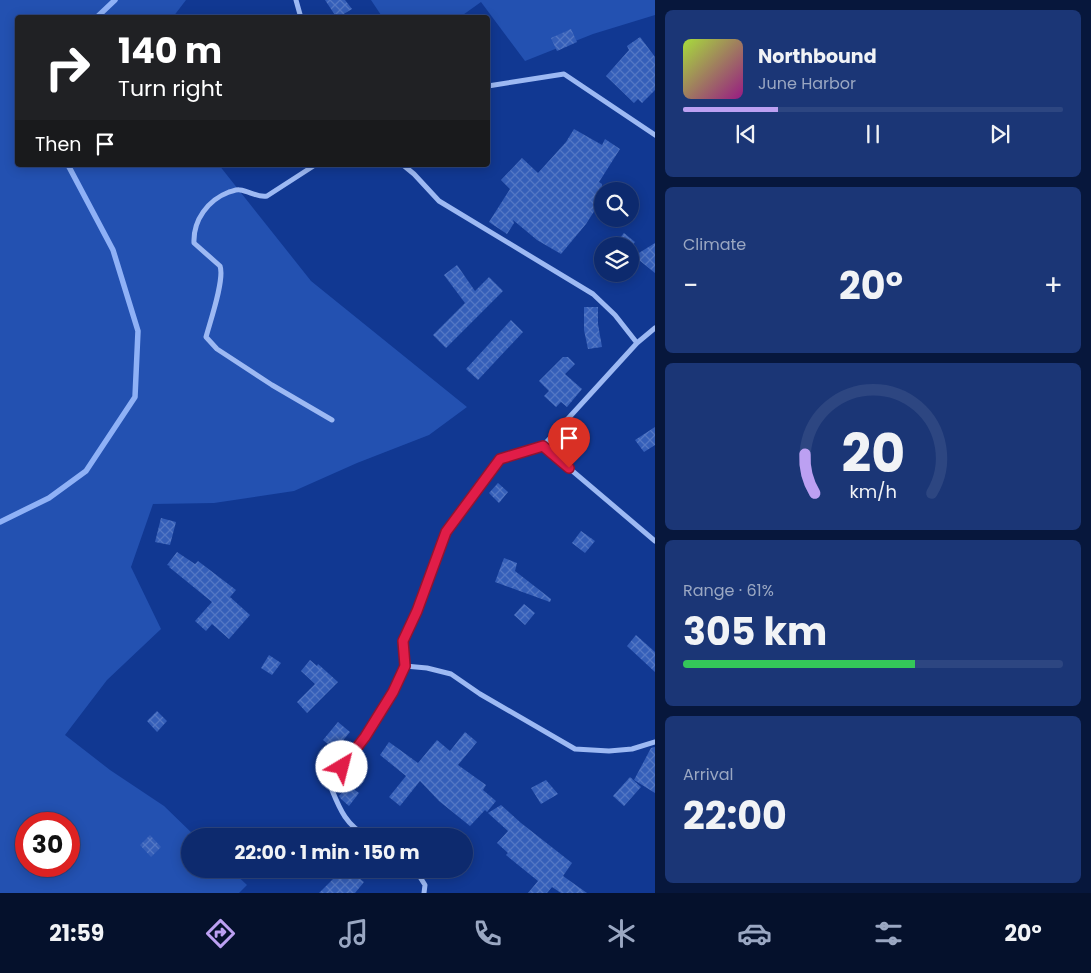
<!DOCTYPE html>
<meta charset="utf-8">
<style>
body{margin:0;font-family:Poppins,sans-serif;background:#1b3676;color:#f1f3f6;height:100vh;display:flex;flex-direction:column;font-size:19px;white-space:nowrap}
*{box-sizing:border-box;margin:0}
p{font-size:16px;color:#9aa7c2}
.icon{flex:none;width:28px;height:28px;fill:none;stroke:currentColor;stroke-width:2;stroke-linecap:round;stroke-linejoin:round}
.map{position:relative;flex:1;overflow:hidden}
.drawer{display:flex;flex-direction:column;gap:10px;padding:10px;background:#07173c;width:436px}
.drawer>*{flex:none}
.guide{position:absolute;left:15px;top:15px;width:475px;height:152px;border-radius:5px;box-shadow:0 2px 12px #0003,0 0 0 1px #2d4681;background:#202124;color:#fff;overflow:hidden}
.fabs{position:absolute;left:594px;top:182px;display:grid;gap:10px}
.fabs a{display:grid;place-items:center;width:45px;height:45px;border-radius:50%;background:#0d2a6e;box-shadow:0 2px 12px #0003,0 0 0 1px #2d4681;font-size:25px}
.speed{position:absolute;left:15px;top:812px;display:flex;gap:10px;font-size:25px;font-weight:700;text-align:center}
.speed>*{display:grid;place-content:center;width:65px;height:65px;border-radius:50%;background:#0d2a6e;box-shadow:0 2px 12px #0003,0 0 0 1px #2d4681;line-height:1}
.speed .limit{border:8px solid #d22;background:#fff;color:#111}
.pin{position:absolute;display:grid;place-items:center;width:42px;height:42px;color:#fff;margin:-51px -21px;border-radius:50% 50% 50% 0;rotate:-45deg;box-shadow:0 0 5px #0007}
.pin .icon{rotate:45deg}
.me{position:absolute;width:55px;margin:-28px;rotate:37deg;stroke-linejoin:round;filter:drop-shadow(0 0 4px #0008)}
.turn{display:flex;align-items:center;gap:18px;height:105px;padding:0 20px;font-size:22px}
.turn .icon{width:65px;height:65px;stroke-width:2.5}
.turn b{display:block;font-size:35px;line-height:42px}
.then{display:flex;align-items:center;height:48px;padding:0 20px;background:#0003;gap:10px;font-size:19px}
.big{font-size:38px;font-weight:700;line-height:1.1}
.drawer .tile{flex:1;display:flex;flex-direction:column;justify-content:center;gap:8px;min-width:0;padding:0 18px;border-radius:8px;background:#1b3676}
.drawer .dial{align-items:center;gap:0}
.dial svg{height:130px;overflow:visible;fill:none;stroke:#2d4681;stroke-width:7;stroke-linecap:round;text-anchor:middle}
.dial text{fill:#f1f3f6;stroke:none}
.song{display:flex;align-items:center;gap:15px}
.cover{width:60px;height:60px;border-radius:8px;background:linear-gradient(135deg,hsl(80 70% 55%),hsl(310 70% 35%))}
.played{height:5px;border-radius:2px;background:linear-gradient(90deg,#bca0f2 25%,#2d4681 25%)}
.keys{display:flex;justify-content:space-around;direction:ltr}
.heat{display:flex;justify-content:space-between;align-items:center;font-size:28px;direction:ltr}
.charge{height:8px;border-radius:4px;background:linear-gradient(90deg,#34c759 61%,#2d4681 0)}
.trip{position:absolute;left:181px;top:828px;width:292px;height:50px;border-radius:25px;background:#0d2a6e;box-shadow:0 2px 12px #0003,0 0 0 1px #2d4681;font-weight:700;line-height:50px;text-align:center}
.dock{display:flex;height:80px;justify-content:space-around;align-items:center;background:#05112c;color:#9aa7c2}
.dock .icon{width:35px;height:35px}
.dock .on{color:#bca0f2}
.dock b{font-size:22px;color:#f1f3f6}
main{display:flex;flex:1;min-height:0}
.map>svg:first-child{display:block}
.grass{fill:#2351b1;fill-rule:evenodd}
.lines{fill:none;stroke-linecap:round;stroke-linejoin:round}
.stream{stroke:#8fb1f6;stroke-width:5.5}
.building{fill:url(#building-cross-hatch)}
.minor{stroke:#9db9f3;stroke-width:5}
.route-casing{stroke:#92132f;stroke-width:12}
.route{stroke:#e11d48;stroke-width:9}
</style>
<main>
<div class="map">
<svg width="655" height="893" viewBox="0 0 655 893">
<defs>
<pattern id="building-cross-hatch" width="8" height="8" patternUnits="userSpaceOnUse" patternTransform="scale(1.25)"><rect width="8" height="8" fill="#355fb9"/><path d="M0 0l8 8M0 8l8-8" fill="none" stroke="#5377c4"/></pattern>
</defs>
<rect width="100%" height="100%" fill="#113892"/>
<path class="grass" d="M0,0H186L173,17L18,18V165H219L311,281L467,407L429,435L357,463L294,491L214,503L153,504L131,567L161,629L107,680L65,735L110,770L164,806L195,836H190V869H230L247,885L239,893H0ZM26,824H69V866H26Z
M371,0H655V15L593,34L525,61L481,2L460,17L383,18Z"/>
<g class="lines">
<path class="stream" d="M96,18L115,0
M0,522L49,498L86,471L135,397L138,331L113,250L68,165"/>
</g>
<path class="building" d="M325,0H345L352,9L337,18Z
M571,29L577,42L557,51L551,38Z
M640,37L655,57V90L642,103L638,99L634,103L606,76L629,50L627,46Z
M574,129L602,145L605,139L620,149L599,182L602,184V199L586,224L561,254L537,240L513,220L514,223L507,234L489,222L510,189L501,180L522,158L538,173L566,142Z
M624,233L635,242L630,248V246H613Z
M655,243V273L634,256Z
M457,265L475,291L489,277L503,291L446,348L433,335L465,303L444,275Z
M584,307H598V324L602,347L588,349L584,330Z
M511,320L523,332L478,380L466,369Z
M563,357H568L575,364L565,374L582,389L567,407L561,402L556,407L544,396L549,391L539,381Z
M655,427V445L644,452L635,440Z
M498,483L508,492L499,503L489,493Z
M161,518L176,522L170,545L155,542Z
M581,531L595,541L585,553L572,543Z
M177,552L195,564L198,561L236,590L230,597L250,615L229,639L212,624L206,631L195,621L212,602L169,567L170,566L167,565Z
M504,558L517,563L515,571L551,599L550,602L495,582Z
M524,604L535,613L525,625L514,615Z
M636,635L655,652V672L627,646Z
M269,655L281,663L272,675L261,668Z
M310,660L317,666L318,664L338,682L307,713L297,702L315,684L301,671Z
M157,711L167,721L157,732L147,721Z
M338,722L350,732L335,750L323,740Z
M465,732L477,742L458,765L486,785L483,790L496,801L487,812L485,810L470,826L439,801L420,781L400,806L389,797L406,776L380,755L389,742L418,763L437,740L450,751Z
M655,747V793L634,780L651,748Z
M630,777L641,787L624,806L613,796Z
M546,780L558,794L541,804L531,788Z
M348,785L359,793L349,806L341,799L339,796Z
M501,805L521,823L572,863L563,876L587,893H561L552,887L547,893H528L538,881L506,855L508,853L497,843L508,831L488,813Z
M150,835L161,847L151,857L140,845Z
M337,869H347L364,882L355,893H319L333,879L330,877Z"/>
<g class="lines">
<path class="minor" d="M296,0L301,18
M488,86L564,74L655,135
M315,165L267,196C258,198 249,191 240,190C237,189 233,191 229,192C208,200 193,220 194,243L220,266C225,279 210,322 206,337L217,349L272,385L332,420
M403,165L414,174L439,201L593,294L615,315L637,343
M655,328L637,343L543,446L655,541
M405,666L403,641L417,611L446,532L500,459L543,446
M367,836C347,826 340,810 332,790L342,767L365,737L393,693L405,666L427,668L451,674L480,694L575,749L609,751L632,749L655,742
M415,869L425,885L424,893"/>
</g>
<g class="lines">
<defs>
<path id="route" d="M342,767L365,737L393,692L405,666L403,641L417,611L446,532L500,459L543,446L569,468"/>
</defs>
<use href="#route" class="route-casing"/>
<use href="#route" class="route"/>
</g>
</svg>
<div class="fabs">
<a><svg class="icon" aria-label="search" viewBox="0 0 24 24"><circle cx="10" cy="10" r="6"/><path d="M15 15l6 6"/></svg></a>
<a><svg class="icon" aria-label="layers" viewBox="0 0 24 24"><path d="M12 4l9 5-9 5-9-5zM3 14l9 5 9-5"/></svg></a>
</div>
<div class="speed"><div class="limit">30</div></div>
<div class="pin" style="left:569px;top:468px;background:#d93025"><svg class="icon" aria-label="arrive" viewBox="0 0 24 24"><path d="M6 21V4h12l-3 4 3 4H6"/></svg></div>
<svg class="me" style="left:342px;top:767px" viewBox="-20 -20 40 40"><circle r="19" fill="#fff"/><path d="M0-13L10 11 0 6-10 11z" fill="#e11d48"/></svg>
<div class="trip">22:00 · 1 min · 150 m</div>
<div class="guide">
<div class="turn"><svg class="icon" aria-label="right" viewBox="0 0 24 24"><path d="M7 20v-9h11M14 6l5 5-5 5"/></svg><div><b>140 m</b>Turn right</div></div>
<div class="then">Then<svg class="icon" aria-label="arrive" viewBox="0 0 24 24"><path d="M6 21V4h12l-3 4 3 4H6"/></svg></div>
</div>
</div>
<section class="drawer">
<div class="tile">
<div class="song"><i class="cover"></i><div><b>Northbound</b><p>June Harbor</p></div></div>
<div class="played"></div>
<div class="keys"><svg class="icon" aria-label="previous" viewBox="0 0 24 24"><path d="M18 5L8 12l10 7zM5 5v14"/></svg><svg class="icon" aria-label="pause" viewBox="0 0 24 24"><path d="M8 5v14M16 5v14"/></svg><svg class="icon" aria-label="next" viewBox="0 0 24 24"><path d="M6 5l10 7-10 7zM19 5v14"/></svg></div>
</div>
<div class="tile"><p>Climate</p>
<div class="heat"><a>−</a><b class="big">20°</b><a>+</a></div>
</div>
<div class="tile dial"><svg viewBox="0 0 100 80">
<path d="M14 69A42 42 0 1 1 86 69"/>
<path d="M14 69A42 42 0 0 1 8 45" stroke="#bca0f2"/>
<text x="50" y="56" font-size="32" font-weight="700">20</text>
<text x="50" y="72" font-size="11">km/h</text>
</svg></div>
<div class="tile"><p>Range · 61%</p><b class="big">305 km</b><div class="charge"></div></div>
<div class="tile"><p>Arrival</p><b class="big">22:00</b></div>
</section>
</main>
<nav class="dock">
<b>21:59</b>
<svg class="icon on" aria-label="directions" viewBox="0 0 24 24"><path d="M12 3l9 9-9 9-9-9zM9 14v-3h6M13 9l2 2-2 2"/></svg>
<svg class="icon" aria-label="music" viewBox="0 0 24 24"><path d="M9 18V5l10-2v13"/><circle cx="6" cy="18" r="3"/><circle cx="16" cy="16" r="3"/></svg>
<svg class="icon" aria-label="phone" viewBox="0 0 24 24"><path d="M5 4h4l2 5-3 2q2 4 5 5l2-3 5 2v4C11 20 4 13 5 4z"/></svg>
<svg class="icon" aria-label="climate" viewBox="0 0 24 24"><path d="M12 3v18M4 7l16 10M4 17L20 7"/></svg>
<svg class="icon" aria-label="car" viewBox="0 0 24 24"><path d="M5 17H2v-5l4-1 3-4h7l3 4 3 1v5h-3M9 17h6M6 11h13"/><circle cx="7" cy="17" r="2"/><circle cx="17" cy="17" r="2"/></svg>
<svg class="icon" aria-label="filters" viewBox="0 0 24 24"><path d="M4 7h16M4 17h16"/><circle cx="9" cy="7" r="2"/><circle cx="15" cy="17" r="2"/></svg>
<b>20°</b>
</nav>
